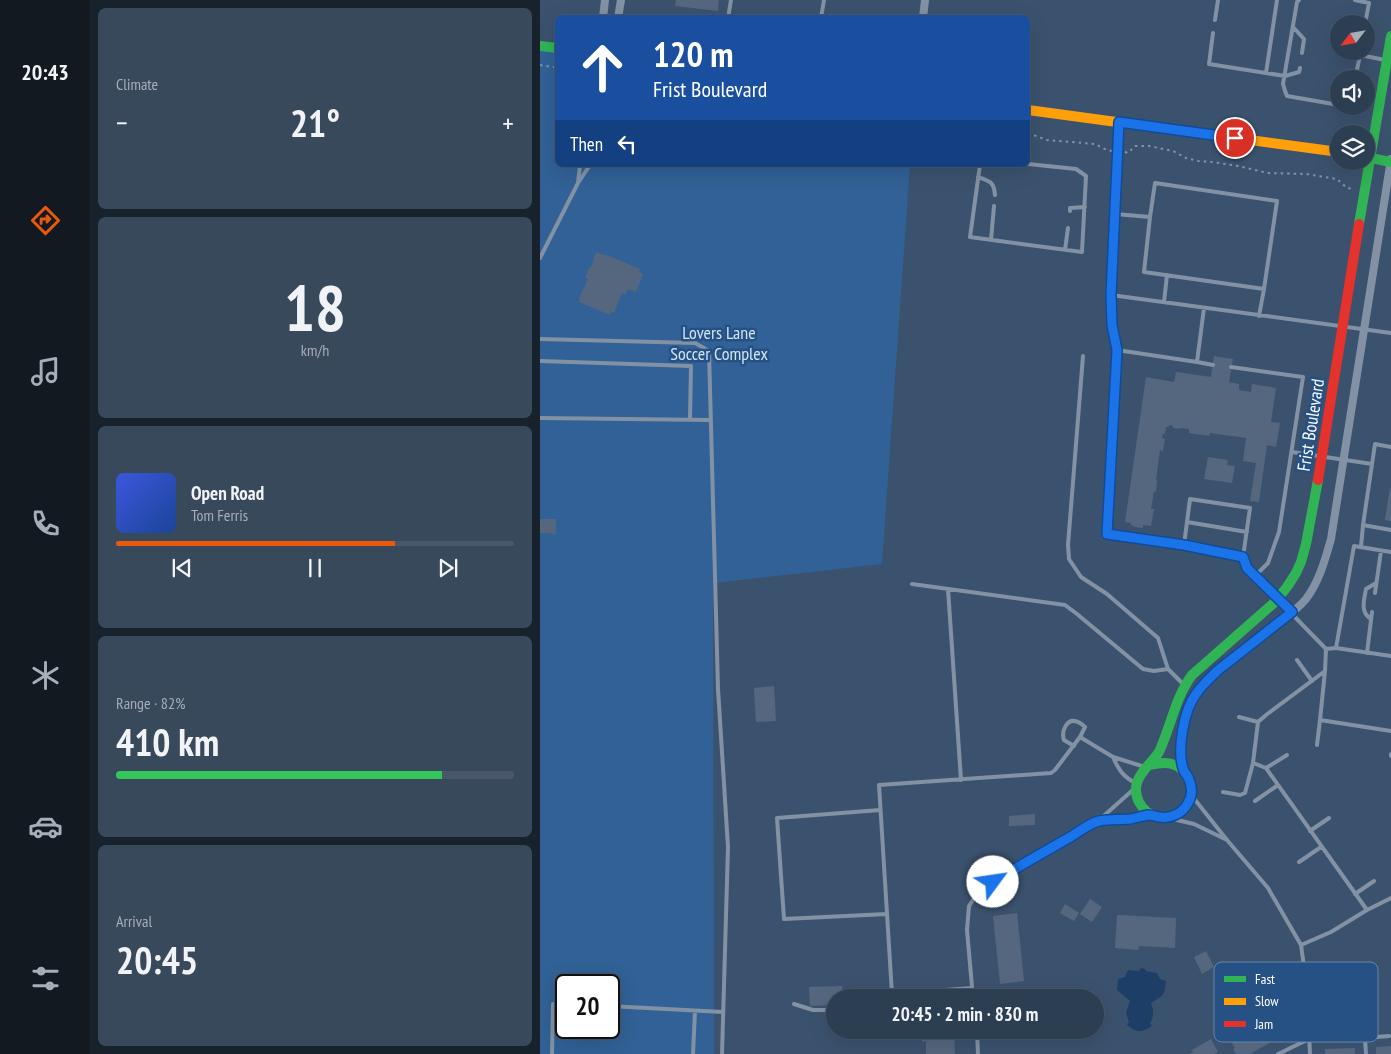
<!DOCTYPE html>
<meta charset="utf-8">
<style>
body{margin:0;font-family:"PT Sans Narrow",sans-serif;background:#38495c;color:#f1f3f6;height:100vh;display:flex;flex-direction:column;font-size:19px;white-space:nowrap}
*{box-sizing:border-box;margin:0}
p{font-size:16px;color:#a6aeb8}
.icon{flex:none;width:28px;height:28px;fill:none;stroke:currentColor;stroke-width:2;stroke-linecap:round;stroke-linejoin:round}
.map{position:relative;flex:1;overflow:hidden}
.details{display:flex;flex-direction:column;gap:8px;padding:8px;background:#18222d;width:450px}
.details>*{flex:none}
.hud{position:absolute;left:15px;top:15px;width:475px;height:152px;border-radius:8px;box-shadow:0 5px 20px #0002,0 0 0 1px #485769;background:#1a4fa0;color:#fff;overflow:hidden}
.needle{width:32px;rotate:239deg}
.controls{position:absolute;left:790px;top:15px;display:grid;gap:10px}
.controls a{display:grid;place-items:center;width:45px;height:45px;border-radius:50%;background:#2c3e52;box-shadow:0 5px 20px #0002,0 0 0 1px #485769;font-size:25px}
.speed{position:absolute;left:15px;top:974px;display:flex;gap:10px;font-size:25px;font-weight:700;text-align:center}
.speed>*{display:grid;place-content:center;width:65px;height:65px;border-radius:50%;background:#2c3e52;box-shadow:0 5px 20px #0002,0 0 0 1px #485769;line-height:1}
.speed .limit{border:2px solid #111;border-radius:8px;background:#fff;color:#111}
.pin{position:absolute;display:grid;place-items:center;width:42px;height:42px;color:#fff;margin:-21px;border:2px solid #fff;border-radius:50%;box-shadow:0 1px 5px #0007}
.me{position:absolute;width:55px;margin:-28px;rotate:59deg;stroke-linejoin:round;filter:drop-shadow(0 0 4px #0008)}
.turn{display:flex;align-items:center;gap:18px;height:105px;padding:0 15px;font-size:22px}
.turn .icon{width:65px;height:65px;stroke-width:2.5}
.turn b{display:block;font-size:35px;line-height:42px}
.then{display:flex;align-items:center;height:48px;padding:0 15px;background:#0003;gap:10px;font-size:19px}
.big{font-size:38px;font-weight:800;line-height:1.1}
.details .tile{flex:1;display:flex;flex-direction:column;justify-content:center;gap:8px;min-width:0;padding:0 18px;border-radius:8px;background:#38495c}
.details .dial{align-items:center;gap:0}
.dial b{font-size:65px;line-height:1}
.song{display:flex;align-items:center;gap:15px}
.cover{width:60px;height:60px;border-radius:8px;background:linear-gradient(135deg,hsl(230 70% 55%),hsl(220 70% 35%))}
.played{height:5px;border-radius:2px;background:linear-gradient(90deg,#ea580c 70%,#485769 70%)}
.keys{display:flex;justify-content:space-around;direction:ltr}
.heat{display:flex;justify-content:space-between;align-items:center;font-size:28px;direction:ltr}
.charge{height:8px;border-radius:4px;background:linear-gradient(90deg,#34c759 82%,#485769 0)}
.trip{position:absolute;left:286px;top:989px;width:278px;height:50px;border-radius:25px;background:#2c3e52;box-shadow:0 5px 20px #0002,0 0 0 1px #485769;font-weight:800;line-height:50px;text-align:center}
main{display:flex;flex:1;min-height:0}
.menu{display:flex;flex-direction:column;width:90px;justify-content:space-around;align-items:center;background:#121921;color:#a6aeb8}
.menu .icon{width:35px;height:35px}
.menu .selected{color:#ea580c}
.menu b{font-size:22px;color:#f1f3f6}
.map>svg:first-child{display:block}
.green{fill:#316196;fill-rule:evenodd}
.water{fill:#1d3e66}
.building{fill:#55677e}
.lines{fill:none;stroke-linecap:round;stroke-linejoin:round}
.path{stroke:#8292a4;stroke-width:2;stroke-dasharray:2.5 4;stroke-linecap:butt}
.lane{stroke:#8292a4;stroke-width:4}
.street{stroke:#8292a4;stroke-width:8}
.fast{stroke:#30b455;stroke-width:10}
.slow{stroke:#ff9f0a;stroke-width:10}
.jam{stroke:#e5322d;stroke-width:10}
.route-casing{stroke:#114b97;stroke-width:12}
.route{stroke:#1a73e8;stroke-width:9}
.labels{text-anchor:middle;stroke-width:5;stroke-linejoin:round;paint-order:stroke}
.park-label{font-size:18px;fill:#d2e4f6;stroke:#255184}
.street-label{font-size:18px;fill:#fff;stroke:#255184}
.key{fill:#255184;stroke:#6685a9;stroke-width:1}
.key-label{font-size:14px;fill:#fff}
</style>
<main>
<nav class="menu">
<b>20:43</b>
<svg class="icon selected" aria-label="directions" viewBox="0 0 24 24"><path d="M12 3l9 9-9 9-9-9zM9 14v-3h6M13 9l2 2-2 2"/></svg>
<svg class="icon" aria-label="music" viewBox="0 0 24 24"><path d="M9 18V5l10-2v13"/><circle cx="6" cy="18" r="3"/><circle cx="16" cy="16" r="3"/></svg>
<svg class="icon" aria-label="phone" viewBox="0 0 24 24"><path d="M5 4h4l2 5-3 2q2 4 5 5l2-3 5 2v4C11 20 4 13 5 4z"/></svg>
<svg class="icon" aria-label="climate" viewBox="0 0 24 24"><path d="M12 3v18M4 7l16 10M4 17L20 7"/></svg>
<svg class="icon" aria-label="car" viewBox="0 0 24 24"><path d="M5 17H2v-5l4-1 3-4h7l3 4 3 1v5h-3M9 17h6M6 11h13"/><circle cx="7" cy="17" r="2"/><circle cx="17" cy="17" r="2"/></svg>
<svg class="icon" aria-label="filters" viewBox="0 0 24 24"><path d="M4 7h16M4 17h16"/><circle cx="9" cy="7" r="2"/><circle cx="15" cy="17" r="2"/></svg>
</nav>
<section class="details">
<div class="tile"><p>Climate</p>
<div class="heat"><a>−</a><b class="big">21°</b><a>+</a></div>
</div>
<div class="tile dial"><b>18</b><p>km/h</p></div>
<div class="tile">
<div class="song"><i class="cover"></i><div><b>Open Road</b><p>Tom Ferris</p></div></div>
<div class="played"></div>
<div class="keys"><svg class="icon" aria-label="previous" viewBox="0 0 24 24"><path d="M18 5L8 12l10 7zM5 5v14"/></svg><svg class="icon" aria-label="pause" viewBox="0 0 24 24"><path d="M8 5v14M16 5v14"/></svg><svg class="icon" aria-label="next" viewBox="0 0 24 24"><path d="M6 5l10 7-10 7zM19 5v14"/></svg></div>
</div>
<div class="tile"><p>Range · 82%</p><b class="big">410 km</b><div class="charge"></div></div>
<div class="tile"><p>Arrival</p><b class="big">20:45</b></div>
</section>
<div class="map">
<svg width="851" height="1054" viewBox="0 0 851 1054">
<rect width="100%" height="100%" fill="#3b526e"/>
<path class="green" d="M0,46L17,48L18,165H370L342,564L173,583L174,1054H0ZM26,985H69V1028H26Z"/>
<path class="water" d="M601,968L605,969L606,971L617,973L620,979L626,981C624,997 624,995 611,1003C614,1011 614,1016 610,1024L612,1026C602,1033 596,1033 587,1025L589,1022L586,1013L590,1001L577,990L578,979L585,977L588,970L599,971Z"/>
<path class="building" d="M136,0H179L178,11L135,6Z
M56,252L67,256V255L100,269L99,272L103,274L96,292L88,289L86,294L82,293L74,313L71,312L70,315L39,302L40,299L39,298L48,279L45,278L50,266L51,267L53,263L52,262Z
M674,356L693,359L689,382L699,384V390L711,392L712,384L736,388L731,422L740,423L736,447L727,445L719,502L710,501L716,463L703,461L706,438L670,433L669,436L649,433V429L640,428L639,429L633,428V426L629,425V427H626L625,434H623L622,438L625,439L623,451L620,450L616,480H617L616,492L614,491L611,509H614L611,526L603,525V528L595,527L591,525V523L585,522L606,377L634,382L636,372L671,377Z
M668,457L688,460L687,465L695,466L692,483L664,479Z
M850,488H851V521L845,520Z
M0,519H16V534L0,533Z
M234,686L236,721L216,722L214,688Z
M495,814V825L469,826V816Z
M550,899L562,907L552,922L540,914Z
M525,904L539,913L534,921L520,913Z
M477,913L484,981L460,984L453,916Z
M577,915L636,918L635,948L599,946L598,950L575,948Z
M666,951L674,967L662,974L654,957Z
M302,986V998H295V1005L270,1006L269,987Z
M733,1005L741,1019L738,1020L741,1024L743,1022L749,1032L710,1054H696L693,1049L695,1048L686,1033L693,1029L692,1027L702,1021L704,1025L715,1018L714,1016Z
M385,1030H414L415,1054H386V1041L382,1042L381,1036H385Z
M460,1030H481V1031L460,1033Z
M671,1039L678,1052L674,1054H649L653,1052L652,1050Z
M851,1046V1054H836V1047Z
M815,1048V1054H785V1049Z"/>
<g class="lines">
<path class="path" d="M0,65L18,68
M488,133L507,140L555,144L567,150L572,151
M585,152L588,153L595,146H609L633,151L646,158L658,161L672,162L698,166L728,173L766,174L797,179L807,188L814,189"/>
<path class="lane" d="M759,0L757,2L743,84L745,91L747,96L799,105
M815,0L829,3L825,24
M188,18L191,0
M281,18L284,0
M675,20L678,0
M753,27L764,39L762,53
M673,33L669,64L745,76L759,72L760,68
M820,55L845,60
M726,73L737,0
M815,79L821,51
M579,123L571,295L572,325L577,350L567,533L644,545L703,557L707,568L715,576
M40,165L38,183L50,165
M440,165L430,237L542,252L546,176L536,169L488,164
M438,177C450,181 454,182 455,195
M530,211V208L545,207
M575,214L610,217L615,183L737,201L724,289L604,272L610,217
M451,240L454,206
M525,250L528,228
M0,258L38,183
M571,295L851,333
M624,302L627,275
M719,316L724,289
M0,339L155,343L169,351L178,689L188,847L182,1054
M577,350L657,362L664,308
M543,356L528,545L529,559L541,577L567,594L618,638L628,669
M0,361L151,366L150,419
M657,362L673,365
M691,367L763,377L739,532L728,563L715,576L786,649L796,648L851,656
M0,418L171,420
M851,447L835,444L823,525L851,530
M752,452L832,464
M647,522L707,532
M644,545L650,499L710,508L703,557
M821,547L823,525
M372,584L525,605L537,614L603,669L614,671L628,669L644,685
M408,589L421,780
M835,593L841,551
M831,619C820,612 824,601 826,589L836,583
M796,648L814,546L851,552
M827,653L832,612
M757,660L772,681
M699,717L718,722
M780,720L785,671
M777,745L780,720L851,731
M534,746L524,740C521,731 527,717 538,722C541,723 543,725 545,727L540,737
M851,756V754
M713,763L718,722L726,715L785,671L786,649
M726,768L747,755
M596,783C584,778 578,769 573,757L605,767
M595,788L558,821L591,818L608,815
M683,792L700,795L705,793L713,763L726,768L827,910L791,932L761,945
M715,801L738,785
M340,810L237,818L244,919L347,914
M633,819L654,824L687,840L652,796
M770,831L789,818
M687,840L728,888L761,945L767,988L770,1054
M759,862L781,847
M815,894L834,881
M827,910L851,898
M352,994L339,785L511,773L515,770L540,737L573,757
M315,998L322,996L432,988
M433,998L427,930L429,906L439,891L496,856L558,821
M254,1004L273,1010H295
M69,1006L183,1012
M437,1030L438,1054
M825,1038L849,1036
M801,1039L825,1038L826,1054
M12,1054L13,1004H26
M153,1054L155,1011
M738,1054L769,1039"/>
<path class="street" d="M63,18L65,0
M78,18L81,0
M383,18L385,0
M644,771C631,691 681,669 734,626C745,618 757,610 766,599C779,582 785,560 791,539L851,159"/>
<path class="fast" d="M0,46L18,48
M826,157L851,162
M819,224L851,36
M610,765C623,762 636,761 645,773C670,806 617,836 599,802C596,796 595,789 597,783C600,771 612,763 619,752C631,726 635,698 652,675L735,602L747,587L756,573L761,562L766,544L778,480"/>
<path class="slow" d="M488,110L799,152"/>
<path class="jam" d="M778,480L819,224"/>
</g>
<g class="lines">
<defs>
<path id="route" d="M453,882C479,866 506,851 532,836C540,831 550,823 559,821C569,819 580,820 590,819C596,818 602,816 608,815C613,815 615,816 619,817C631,819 643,813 648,803C653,795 652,785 648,777C647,775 645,773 644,771C636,751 644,710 656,694C662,685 670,678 677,671L752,612L707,568L703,557L644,545L567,534L577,350L572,325L571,295L579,122L695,138"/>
</defs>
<use href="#route" class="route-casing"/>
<use href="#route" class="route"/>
</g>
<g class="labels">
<g class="park-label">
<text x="179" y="339">Lovers Lane<tspan x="179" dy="21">Soccer Complex</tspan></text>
</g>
<g class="street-label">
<text transform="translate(771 425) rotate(-81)" y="6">Frist Boulevard</text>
</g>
</g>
<rect x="674" y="962" width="164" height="80" rx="8" class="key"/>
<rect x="684" y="976" width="22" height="6" fill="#30b455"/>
<rect x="684" y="998" width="22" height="7" fill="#ff9f0a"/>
<rect x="684" y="1021" width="22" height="6" fill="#e5322d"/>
<g class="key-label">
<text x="715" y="984">Fast</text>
<text x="715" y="1006">Slow</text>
<text x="715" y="1029">Jam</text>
</g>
</svg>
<div class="controls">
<a><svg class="needle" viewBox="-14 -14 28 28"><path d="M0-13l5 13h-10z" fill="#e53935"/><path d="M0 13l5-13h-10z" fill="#a6aeb8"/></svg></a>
<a><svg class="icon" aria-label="sound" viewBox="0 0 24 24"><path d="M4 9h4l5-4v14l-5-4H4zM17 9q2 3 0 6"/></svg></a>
<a><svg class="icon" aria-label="layers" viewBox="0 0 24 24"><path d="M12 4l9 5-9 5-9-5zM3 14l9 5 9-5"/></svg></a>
</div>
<div class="speed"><div class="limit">20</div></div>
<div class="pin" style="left:695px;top:138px;background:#d93025"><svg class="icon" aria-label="arrive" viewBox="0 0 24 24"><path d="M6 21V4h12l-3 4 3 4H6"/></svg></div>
<svg class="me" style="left:453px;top:882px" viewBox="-20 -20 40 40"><circle r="19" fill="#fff"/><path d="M0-13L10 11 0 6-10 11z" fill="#1a73e8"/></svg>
<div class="trip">20:45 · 2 min · 830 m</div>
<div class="hud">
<div class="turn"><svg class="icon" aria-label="ahead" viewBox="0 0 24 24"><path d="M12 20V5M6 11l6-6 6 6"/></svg><div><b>120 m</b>Frist Boulevard</div></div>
<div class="then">Then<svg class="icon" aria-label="left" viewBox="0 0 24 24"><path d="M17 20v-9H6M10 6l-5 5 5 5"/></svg></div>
</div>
</div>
</main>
